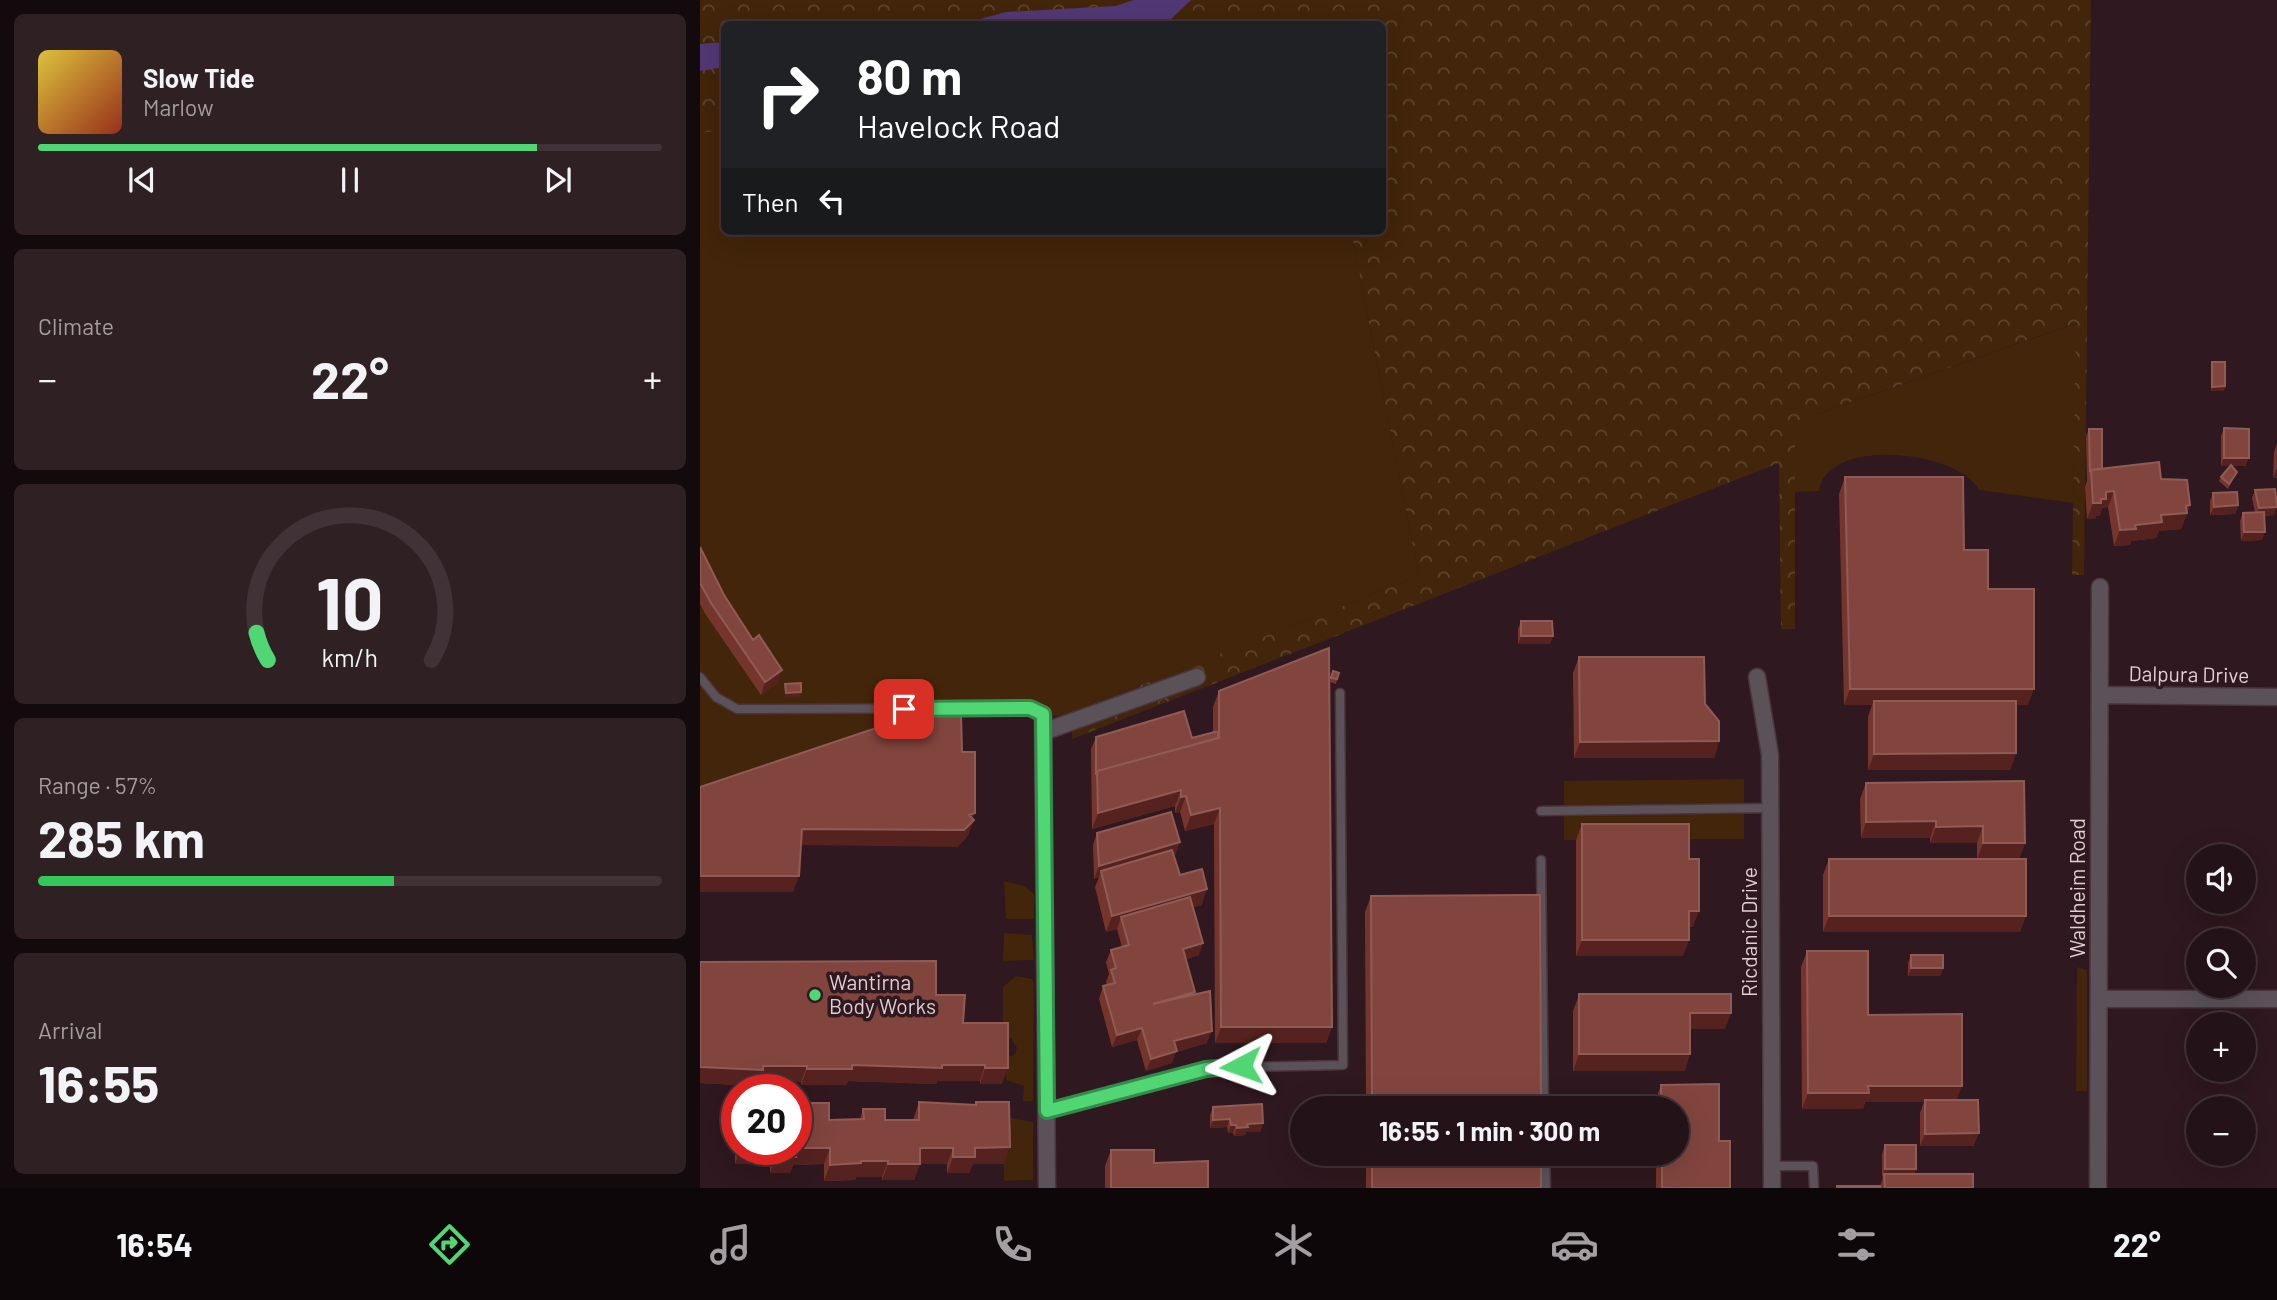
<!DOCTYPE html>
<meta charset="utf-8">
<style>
body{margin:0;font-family:Barlow,sans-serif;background:#2f2024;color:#f1f3f6;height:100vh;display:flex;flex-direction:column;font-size:26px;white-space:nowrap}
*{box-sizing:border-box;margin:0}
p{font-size:23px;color:#a39ea1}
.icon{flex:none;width:38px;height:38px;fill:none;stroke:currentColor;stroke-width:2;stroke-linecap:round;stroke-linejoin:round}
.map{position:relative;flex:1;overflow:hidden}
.drawer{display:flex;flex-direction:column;gap:14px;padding:14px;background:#130a0d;width:700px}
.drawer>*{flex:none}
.banner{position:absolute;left:21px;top:21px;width:665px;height:214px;border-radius:10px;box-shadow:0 7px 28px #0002,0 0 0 2px #403236;background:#202124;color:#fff;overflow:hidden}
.buttons{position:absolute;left:1486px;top:844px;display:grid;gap:14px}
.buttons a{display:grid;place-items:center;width:70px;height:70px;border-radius:50%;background:#231217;box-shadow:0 7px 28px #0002,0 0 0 2px #403236;font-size:35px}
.speed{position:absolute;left:21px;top:1074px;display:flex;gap:14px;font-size:35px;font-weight:700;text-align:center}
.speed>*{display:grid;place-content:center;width:91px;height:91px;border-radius:50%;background:#231217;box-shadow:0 7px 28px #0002,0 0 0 2px #403236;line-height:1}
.speed .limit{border:10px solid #d22;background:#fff;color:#111}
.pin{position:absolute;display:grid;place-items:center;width:60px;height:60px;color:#fff;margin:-30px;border-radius:14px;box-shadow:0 4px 10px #0006}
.me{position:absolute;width:77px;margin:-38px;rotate:266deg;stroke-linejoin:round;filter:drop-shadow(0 0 5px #0008)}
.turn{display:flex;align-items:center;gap:24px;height:147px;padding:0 21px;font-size:32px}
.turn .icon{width:91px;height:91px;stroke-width:2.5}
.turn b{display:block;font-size:49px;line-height:60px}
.then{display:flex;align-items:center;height:66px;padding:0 21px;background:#0003;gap:14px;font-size:26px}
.big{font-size:52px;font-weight:700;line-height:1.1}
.drawer .widget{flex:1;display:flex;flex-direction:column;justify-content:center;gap:10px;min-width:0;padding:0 24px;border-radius:10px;background:#2f2024}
.drawer .dial{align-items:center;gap:0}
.dial svg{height:182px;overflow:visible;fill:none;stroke:#403236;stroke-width:7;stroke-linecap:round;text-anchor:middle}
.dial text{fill:#f1f3f6;stroke:none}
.song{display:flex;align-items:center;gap:21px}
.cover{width:84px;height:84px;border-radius:10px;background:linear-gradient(135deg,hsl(50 70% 55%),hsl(10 70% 35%))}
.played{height:7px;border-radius:4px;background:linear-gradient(90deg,#51d674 80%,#403236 80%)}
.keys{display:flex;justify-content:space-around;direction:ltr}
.heat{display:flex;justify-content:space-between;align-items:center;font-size:38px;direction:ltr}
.charge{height:10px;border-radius:5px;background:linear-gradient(90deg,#34c759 57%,#403236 0)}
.trip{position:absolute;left:590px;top:1096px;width:399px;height:70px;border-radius:35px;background:#231217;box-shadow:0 7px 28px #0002,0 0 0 2px #403236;font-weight:700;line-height:70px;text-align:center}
.menu{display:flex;height:112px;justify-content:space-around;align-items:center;background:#0e0709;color:#a39ea1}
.menu .icon{width:49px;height:49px}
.menu .active{color:#51d674}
.menu b{font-size:32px;color:#f1f3f6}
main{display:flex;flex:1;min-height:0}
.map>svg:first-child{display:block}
.green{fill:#42250a}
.forest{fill:url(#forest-crowns)}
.water{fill:#513874}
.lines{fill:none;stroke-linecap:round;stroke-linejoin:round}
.service-casing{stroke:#4b353c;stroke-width:11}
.minor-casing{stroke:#4b353c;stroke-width:19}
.service{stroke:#5a5159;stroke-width:8}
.minor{stroke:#5a5159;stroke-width:16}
.wall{fill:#76352c}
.shaded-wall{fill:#55221f}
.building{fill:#81453e;stroke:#905b55;stroke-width:2}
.route-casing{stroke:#358b4b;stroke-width:18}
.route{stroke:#51d674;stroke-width:12}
.poi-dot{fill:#51d674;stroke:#2f181f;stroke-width:2.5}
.labels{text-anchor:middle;stroke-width:7;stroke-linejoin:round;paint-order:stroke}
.street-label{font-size:21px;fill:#dfcfd3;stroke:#2f181f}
.poi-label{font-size:21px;fill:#dfcfd3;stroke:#2f181f;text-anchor:start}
</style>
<main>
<section class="drawer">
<div class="widget">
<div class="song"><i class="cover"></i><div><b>Slow Tide</b><p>Marlow</p></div></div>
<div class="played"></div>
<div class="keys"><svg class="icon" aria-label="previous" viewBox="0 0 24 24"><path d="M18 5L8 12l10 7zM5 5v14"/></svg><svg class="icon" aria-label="pause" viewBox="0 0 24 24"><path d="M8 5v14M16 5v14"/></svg><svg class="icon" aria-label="next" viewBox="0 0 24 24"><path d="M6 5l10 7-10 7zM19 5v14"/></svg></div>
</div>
<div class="widget"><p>Climate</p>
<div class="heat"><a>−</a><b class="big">22°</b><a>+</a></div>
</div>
<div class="widget dial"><svg viewBox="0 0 100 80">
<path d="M14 69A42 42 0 1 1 86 69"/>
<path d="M14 69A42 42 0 0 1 9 57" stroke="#51d674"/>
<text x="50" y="56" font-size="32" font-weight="700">10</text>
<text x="50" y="72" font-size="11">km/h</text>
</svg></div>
<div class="widget"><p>Range · 57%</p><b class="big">285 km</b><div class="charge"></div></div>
<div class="widget"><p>Arrival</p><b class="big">16:55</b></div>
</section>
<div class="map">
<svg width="1577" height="1188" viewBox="0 0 1577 1188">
<defs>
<pattern id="forest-crowns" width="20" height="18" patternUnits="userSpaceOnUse" patternTransform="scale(1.75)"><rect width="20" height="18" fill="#42250a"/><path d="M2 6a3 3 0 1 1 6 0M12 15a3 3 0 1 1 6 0" fill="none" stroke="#5d442d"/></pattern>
</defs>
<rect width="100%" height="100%" fill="#2f181f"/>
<path class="green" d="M24,130V231H651L719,576L362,716L246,714L0,796V133Z
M1377,323L1373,503L1279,490C1257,449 1126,437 1119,491L1095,492V422Z
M1044,779V839L864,840V781Z
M304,881L324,886L334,894V919H306Z
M304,933L332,935L334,960L303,961Z
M1377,967L1387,970V1091H1376Z
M316,976L332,979L334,984L333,1101H323L324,1086L306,1080V1057L314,1055L317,1048L311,1038L303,1036V987Z
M311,1118L333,1122V1180L304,1181L303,1123H311Z"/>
<path class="forest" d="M0,0H1391L1384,575H1372L1376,323L1095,422V629H1081L1079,463L372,739V712L719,576L651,231H682V24H24V130L0,133Z"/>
<path class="water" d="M434,0H491L466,24H262L306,12L415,6Z
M24,42V67L0,71V44Z"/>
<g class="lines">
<defs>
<path id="service" d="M0,677L16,697L37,709L330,708L338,710L343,716
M841,811L1070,808
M841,860L844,1108
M347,1111L506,1068L643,1065L640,693
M845,1153L846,1188
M1071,1166H1113L1114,1188"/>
<path id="minor" d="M1057,677L1070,755L1072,1188
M1400,695L1577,697
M343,716L347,1188
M343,732L497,677
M1399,999H1577
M1398,1188L1400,587"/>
</defs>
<use href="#service" class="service-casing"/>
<use href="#minor" class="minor-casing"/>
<use href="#service" class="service"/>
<use href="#minor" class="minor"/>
</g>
<path class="wall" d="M1512,362L1525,386L1524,391H1511V366Z
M1524,428L1546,466H1532L1537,472L1528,489L1519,481L1521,477L1530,466H1521V436Z
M1389,429L1402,469L1461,479L1490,505L1481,529L1459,531L1456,538L1431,541L1430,545L1414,546L1408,507L1402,508L1400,515L1396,516L1395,519H1387L1385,487L1387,481L1386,437Z
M1577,444V478H1573L1574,452Z
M1145,477L1264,550L1288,589L1328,705H1316V753L1310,770H1168V717L1172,705H1144L1139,494Z
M1555,490L1574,515L1564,516L1562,540L1541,541L1540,521L1543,513L1555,512L1552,498Z
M1513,493L1538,505L1535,514L1510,515V501Z
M0,547L24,595L78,682L61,695L6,615L0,604Z
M821,621L853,636L850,644H818V629Z
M879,657L1005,704L1019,741L1014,758H874L873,673Z
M633,671L639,673L636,684L630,682Z
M519,691L632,1027L626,1043H515L514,824L485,831L480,812L475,813V806L392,829L391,749L396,737L492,738L513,732V707Z
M1166,783L1325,843L1319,859L1320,932H1123V875L1129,859H1277V843H1230V838H1161L1160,799Z
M882,824L989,859L993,927H989L983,956H876V840Z
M397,833L480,842L475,855H474L480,875L502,905L493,907L499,955L486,959L507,1043L476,1052L472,1063L446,1071L437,1040L412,1047L399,999L403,986L407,985L406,982L409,974L406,962L411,950L422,947L417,929L406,932L395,887L399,877L394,879L393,845Z
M671,896L841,1108H666L665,912Z
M1107,951L1168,1015L1257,1100L1274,1146H1220V1113L1224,1102H1165L1163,1109H1102L1101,967Z
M1211,955L1243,968L1240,976H1208V963Z
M236,995L263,1023L302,1084H280V1081H237L236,1084L148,1081L146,1085H101V1082H59L57,1086L0,1083Z
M879,995L1025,1029H990L985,1071H873V1011Z
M961,1085L1019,1141L1030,1188H956V1153H976V1108H955V1101Z
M219,1102L275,1105L276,1102L304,1164H273L269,1173H247V1164H220L214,1180H182V1177H156L155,1180L124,1181V1164L93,1165L90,1173H70V1164H35V1120L37,1115V1150H96L98,1107L99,1103L129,1120L160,1119L163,1109L185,1120H213Z
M513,1107L563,1123L560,1132H546L545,1135L534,1136L533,1133H528L527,1127L510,1128V1115Z
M1185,1145L1216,1169L1214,1174L1273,1188H1136L1137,1186L1180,1187L1183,1177H1182V1154Z
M411,1150L454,1163L508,1188H405V1166Z
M666,1153H841V1188H666Z"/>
<path class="shaded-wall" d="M1525,386L1524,391H1511L1512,387Z
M1524,458H1549L1546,466H1521Z
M1576,470H1577V478H1573Z
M1414,491L1408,507L1402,508L1400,515L1396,516L1395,519H1387L1393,503L1401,499L1406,492Z
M1490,505L1481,529L1459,531L1456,538L1431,541L1430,545L1414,546L1420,530Z
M1538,505L1535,514L1510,515L1514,507Z
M1577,507L1574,515L1556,516L1559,508Z
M1544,532H1565L1562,540L1541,541Z
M821,636H853L850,644H818Z
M82,670L78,682L61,695L65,682Z
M1150,689H1334L1328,705H1174V701L1172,705H1144Z
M101,692L100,697H84L86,693Z
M1019,741L1014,758H874L880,742Z
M1316,753L1310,770H1168L1174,754Z
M481,790L475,806L392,829L398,813Z
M486,796L480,812L475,813L481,797Z
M520,808L514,824L485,831L491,815Z
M275,813L271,823L274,820L268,836L258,847L96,845L102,829L269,815Z
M1236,821L1230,838H1161L1166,822Z
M1283,826L1277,843H1230L1236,827Z
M480,842L475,855L403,876L401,871L399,877L394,879L399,866Z
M1283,843H1325L1319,859L1277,860Z
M0,876H99L93,892H0Z
M507,889L502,905L424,927L421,917L417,929L406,932L412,916Z
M989,911H999L993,927H983Z
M1129,916H1326L1320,932H1123Z
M882,940H989L983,956H876Z
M503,943L499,955L478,961L483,949Z
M1211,968H1243L1240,976H1208Z
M990,1013H1031L1025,1029H985Z
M521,1027H632L626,1043H515Z
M442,1028L437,1040L412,1047L417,1035Z
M512,1031L507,1043L476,1052L472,1063L446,1071L451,1059L474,1041Z
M879,1054H990L985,1071H873Z
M152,1065H285L280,1081H237L236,1084L148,1081L146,1085H101L107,1069Z
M107,1066L101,1082H59L57,1086L0,1083V1067Z
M285,1068H308L302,1084H280Z
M1168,1086H1262L1256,1102H1165L1163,1109H1102L1108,1093Z
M530,1119L527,1127L510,1128L513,1120Z
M563,1123L560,1132H546L545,1135L534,1136L537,1128L547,1124Z
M531,1125H536L533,1133H528Z
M1279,1133L1274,1146H1220L1225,1134Z
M310,1147L304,1164H273L269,1173H247L253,1157L275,1148Z
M96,1148H130L124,1164L93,1165L90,1173H70L76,1157Z
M220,1148H253L247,1164H220L214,1180H182L188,1164Z
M40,1150H75L70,1164H35Z
M161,1161H188L182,1177H156L155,1180L124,1181L130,1165Z
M1185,1169H1216L1213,1177L1184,1174L1183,1177H1182Z"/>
<path class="building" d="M1512,362H1525V386L1512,387Z
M1524,428L1549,429V458H1524Z
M1389,429H1402V469L1391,470L1390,472Z
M1459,462L1461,479L1487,480L1490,505L1486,506L1487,513L1461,515L1462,522L1435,525L1436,529L1420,530L1414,491L1406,492V499H1401V503H1393L1391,470Z
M1531,465L1537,472L1529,484L1521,477Z
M1145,477H1263L1264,550H1288V589H1334V689H1150Z
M1575,489L1577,507L1559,508L1555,490Z
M1537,492L1538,505L1514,507L1513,493Z
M1564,512L1565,532H1544L1543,513Z
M0,547L24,595L53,640L59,635L82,670L65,682L11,603L0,583Z
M821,621H852L853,636H821Z
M629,648L632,1027H521L520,808L491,815L486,796L481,797V790L398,813L397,771L519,738V691Z
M879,657H1004L1005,704L1019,721V741L880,742Z
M633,671L639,673L637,679L631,678Z
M101,683V692L86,693L85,684Z
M1174,701H1316V753L1174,754Z
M484,711L492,738L518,731V738L397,771L396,775V737Z
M218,714H261L262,752H275V813L269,815L274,820L264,830L102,829L99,876H0V787Z
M1324,781L1325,843H1283V826L1236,827V821L1166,822V783Z
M471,812L480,842L399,866L397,833Z
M882,824H989V859H999V911H989V940H882Z
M472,850L480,875L502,869L507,889L412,916L401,871Z
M1129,859H1326V916H1129Z
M840,895L841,1108H672L671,896Z
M490,897L503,943L483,949L495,992L453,1004L510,991L512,1031L474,1041L477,1051L451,1059L442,1028L417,1035L403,986L415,983L411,970L416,968L411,950L429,945L421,917Z
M1107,951H1168V1015L1262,1014V1086H1168L1169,1093H1108Z
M1211,955H1243V968H1211Z
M236,961V995H265L263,1023H308V1068H285V1065H242V1068L152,1065V1069H107V1066H63V1070L0,1067V962Z
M879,994H1031V1013H990V1054H879Z
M1019,1084V1141H1030V1188H962V1153H976V1108H961V1085Z
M1225,1100H1278L1279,1133L1225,1134Z
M219,1102L276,1105V1102H309L310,1147L275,1148V1157H253V1148H220V1164H188V1161H161V1163L130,1165V1148H96V1107H99V1103H129V1120L164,1119L163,1109H185V1120H219Z
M562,1104L563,1123L547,1124L548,1127L537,1128L536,1125H531L530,1119L513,1120V1107Z
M1185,1145H1216V1169H1185Z
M76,1150H96V1157H76Z
M411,1150H454V1163L508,1161V1188H411Z
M672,1153H841V1188H672Z
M1184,1174H1273V1188H1185Z
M1137,1186H1180V1188H1137Z"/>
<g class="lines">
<defs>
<path id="route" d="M204,709L330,708L343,714L347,1111L506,1069L541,1066"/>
</defs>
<use href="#route" class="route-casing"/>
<use href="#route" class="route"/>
</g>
<circle class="poi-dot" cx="115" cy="995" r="7"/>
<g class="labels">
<g class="street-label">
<text transform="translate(1489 675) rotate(1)" y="7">Dalpura Drive</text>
<text transform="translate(1378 888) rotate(-90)" y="7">Waldheim Road</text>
<text transform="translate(1050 932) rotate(-90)" y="7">Ricdanic Drive</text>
</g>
<g class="poi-label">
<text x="129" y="990">Wantirna<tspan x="129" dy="24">Body Works</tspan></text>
</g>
</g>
</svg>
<div class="buttons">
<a><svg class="icon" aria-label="sound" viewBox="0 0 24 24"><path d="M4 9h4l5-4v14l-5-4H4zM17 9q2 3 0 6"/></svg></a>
<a><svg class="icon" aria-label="search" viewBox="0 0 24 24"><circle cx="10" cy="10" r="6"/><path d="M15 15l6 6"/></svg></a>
<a>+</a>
<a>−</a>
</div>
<div class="speed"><div class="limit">20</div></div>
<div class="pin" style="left:204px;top:709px;background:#d93025"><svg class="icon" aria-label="arrive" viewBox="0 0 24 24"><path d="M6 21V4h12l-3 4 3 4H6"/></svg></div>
<svg class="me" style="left:541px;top:1066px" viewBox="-20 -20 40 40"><path d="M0-17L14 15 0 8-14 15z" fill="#51d674" stroke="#fff" stroke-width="4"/></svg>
<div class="trip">16:55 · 1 min · 300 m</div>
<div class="banner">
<div class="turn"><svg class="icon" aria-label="right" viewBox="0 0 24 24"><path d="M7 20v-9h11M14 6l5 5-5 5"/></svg><div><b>80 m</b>Havelock Road</div></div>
<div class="then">Then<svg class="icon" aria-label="left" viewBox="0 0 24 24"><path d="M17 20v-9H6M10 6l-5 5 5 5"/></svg></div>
</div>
</div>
</main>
<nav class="menu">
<b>16:54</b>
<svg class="icon active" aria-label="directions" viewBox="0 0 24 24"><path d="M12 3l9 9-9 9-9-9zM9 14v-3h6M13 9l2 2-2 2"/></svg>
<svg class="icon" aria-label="music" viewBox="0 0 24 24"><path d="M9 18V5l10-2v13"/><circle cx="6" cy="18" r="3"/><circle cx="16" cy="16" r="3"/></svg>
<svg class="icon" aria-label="phone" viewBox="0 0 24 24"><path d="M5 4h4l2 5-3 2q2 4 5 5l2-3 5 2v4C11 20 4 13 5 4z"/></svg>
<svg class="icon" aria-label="climate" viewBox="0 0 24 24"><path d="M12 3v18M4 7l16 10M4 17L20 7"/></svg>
<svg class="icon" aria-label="car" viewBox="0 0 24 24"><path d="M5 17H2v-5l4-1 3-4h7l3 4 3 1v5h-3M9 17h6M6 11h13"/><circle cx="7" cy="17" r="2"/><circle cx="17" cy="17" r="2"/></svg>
<svg class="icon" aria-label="filters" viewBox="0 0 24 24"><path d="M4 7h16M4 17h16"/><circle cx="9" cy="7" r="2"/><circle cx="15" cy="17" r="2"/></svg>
<b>22°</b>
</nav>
